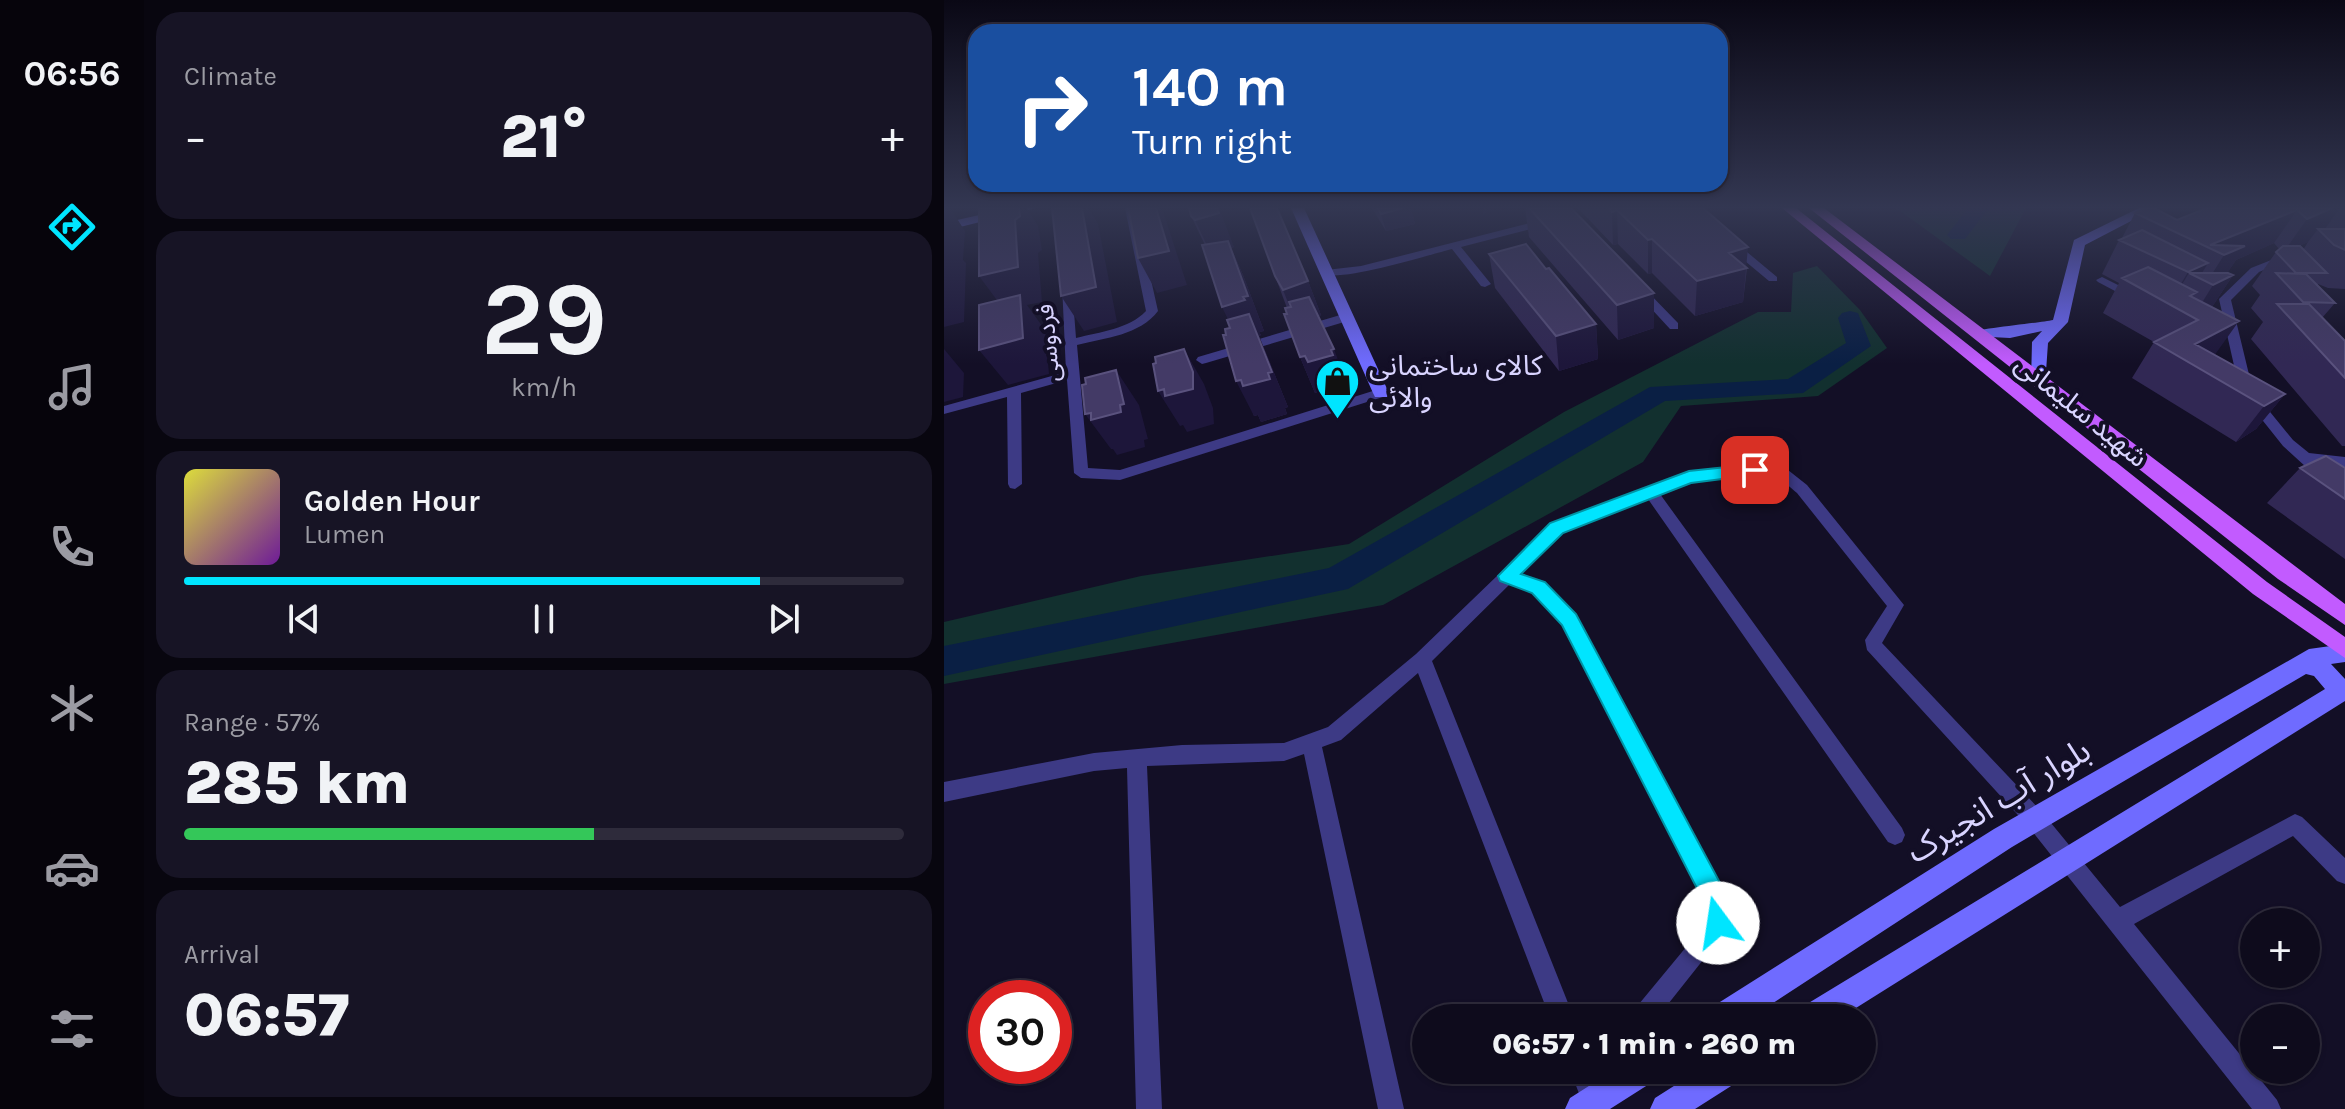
<!DOCTYPE html>
<meta charset="utf-8">
<style>
body{margin:0;font-family:Karla,"Noto Sans Arabic",sans-serif;background:#171425;color:#f1f3f6;height:100vh;display:flex;flex-direction:column;font-size:30px;white-space:nowrap}
*{box-sizing:border-box;margin:0}
p{font-size:26px;color:#9b9ba3}
.icon{flex:none;width:44px;height:44px;fill:none;stroke:currentColor;stroke-width:2;stroke-linecap:round;stroke-linejoin:round}
.map{position:relative;flex:1;overflow:hidden}
.side{display:flex;flex-direction:column;gap:12px;padding:12px;background:#08060f;width:800px}
.side>*{flex:none}
.hud{position:absolute;left:24px;top:24px;width:760px;height:168px;border-radius:24px;box-shadow:0 2px 6px #0004,0 0 0 2px #2e2b3b;background:#1a4fa0;color:#fff;overflow:hidden}
.buttons{position:absolute;left:1296px;top:908px;display:grid;gap:16px}
.buttons a{display:grid;place-items:center;width:80px;height:80px;border-radius:50%;background:#0e0b1c;box-shadow:0 2px 6px #0004,0 0 0 2px #2e2b3b;font-size:40px}
.speed{position:absolute;left:24px;top:980px;display:flex;gap:16px;font-size:40px;font-weight:700;text-align:center}
.speed>*{display:grid;place-content:center;width:104px;height:104px;border-radius:50%;background:#0e0b1c;box-shadow:0 2px 6px #0004,0 0 0 2px #2e2b3b;line-height:1}
.speed .limit{border:12px solid #d22;background:#fff;color:#111}
.pin{position:absolute;display:grid;place-items:center;width:68px;height:68px;color:#fff;margin:-34px;border-radius:16px;box-shadow:0 4px 12px #0006}
.me{position:absolute;width:88px;margin:-44px;rotate:346deg;stroke-linejoin:round;filter:drop-shadow(0 0 6px #0008)}
.turn{display:flex;align-items:center;gap:28px;height:168px;padding:0 32px;font-size:36px}
.turn .icon{width:104px;height:104px;stroke-width:2.5}
.turn b{display:block;font-size:56px;line-height:68px}
.big{font-size:60px;font-weight:800;line-height:1.1}
.side .widget{flex:1;display:flex;flex-direction:column;justify-content:center;gap:12px;min-width:0;padding:0 28px;border-radius:24px;background:#171425}
.side .dial{align-items:center;gap:0}
.dial b{font-size:104px;line-height:1}
.song{display:flex;align-items:center;gap:24px}
.cover{width:96px;height:96px;border-radius:12px;background:linear-gradient(135deg,hsl(60 70% 55%),hsl(280 70% 35%))}
.played{height:8px;border-radius:4px;background:linear-gradient(90deg,#00e5ff 80%,#2e2b3b 80%)}
.keys{display:flex;justify-content:space-around;direction:ltr}
.heat{display:flex;justify-content:space-between;align-items:center;font-size:44px;direction:ltr}
.charge{height:12px;border-radius:6px;background:linear-gradient(90deg,#34c759 57%,#2e2b3b 0)}
.trip{position:absolute;left:468px;top:1004px;width:464px;height:80px;border-radius:40px;background:#0e0b1c;box-shadow:0 2px 6px #0004,0 0 0 2px #2e2b3b;font-weight:800;line-height:80px;text-align:center}
main{display:flex;flex:1;min-height:0}
.menu{display:flex;flex-direction:column;width:144px;justify-content:space-around;align-items:center;background:#06040b;color:#9b9ba3}
.menu .icon{width:56px;height:56px}
.menu .selected{color:#00e5ff}
.menu b{font-size:36px;color:#f1f3f6}
.map>svg:first-child{display:block}
.green{fill:#12302f}
.lines{fill:none;stroke-linecap:round;stroke-linejoin:round}
.river{fill:#0a1f44;fill-rule:evenodd}
.street{fill:#3d3a85;fill-rule:evenodd}
.secondary{fill:#6f6bff;fill-rule:evenodd}
.primary{fill:#c25bff;fill-rule:evenodd}
.wall{fill:#312854;fill-rule:evenodd}
.shaded-wall{fill:#1d163a}
.building{fill:#433a66;stroke:#5a527e;stroke-width:2}
.route{fill:#00e5ff;stroke:#0095a6;stroke-width:2}
.labels{text-anchor:middle;stroke-width:8;stroke-linejoin:round;paint-order:stroke}
.far-street-label{font-size:24px;fill:#d9d4ff;stroke:#130f26}
.poi-label{font-size:28px;fill:#d9d4ff;stroke:#130f26;text-anchor:start}
.street-label{font-size:28px;fill:#d9d4ff;stroke:#130f26}
.near-street-label{font-size:34px;fill:#d9d4ff;stroke:#130f26}
</style>
<main>
<nav class="menu">
<b>06:56</b>
<svg class="icon selected" aria-label="directions" viewBox="0 0 24 24"><path d="M12 3l9 9-9 9-9-9zM9 14v-3h6M13 9l2 2-2 2"/></svg>
<svg class="icon" aria-label="music" viewBox="0 0 24 24"><path d="M9 18V5l10-2v13"/><circle cx="6" cy="18" r="3"/><circle cx="16" cy="16" r="3"/></svg>
<svg class="icon" aria-label="phone" viewBox="0 0 24 24"><path d="M5 4h4l2 5-3 2q2 4 5 5l2-3 5 2v4C11 20 4 13 5 4z"/></svg>
<svg class="icon" aria-label="climate" viewBox="0 0 24 24"><path d="M12 3v18M4 7l16 10M4 17L20 7"/></svg>
<svg class="icon" aria-label="car" viewBox="0 0 24 24"><path d="M5 17H2v-5l4-1 3-4h7l3 4 3 1v5h-3M9 17h6M6 11h13"/><circle cx="7" cy="17" r="2"/><circle cx="17" cy="17" r="2"/></svg>
<svg class="icon" aria-label="filters" viewBox="0 0 24 24"><path d="M4 7h16M4 17h16"/><circle cx="9" cy="7" r="2"/><circle cx="15" cy="17" r="2"/></svg>
</nav>
<section class="side">
<div class="widget"><p>Climate</p>
<div class="heat"><a>−</a><b class="big">21°</b><a>+</a></div>
</div>
<div class="widget dial"><b>29</b><p>km/h</p></div>
<div class="widget">
<div class="song"><i class="cover"></i><div><b>Golden Hour</b><p>Lumen</p></div></div>
<div class="played"></div>
<div class="keys"><svg class="icon" aria-label="previous" viewBox="0 0 24 24"><path d="M18 5L8 12l10 7zM5 5v14"/></svg><svg class="icon" aria-label="pause" viewBox="0 0 24 24"><path d="M8 5v14M16 5v14"/></svg><svg class="icon" aria-label="next" viewBox="0 0 24 24"><path d="M6 5l10 7-10 7zM19 5v14"/></svg></div>
</div>
<div class="widget"><p>Range · 57%</p><b class="big">285 km</b><div class="charge"></div></div>
<div class="widget"><p>Arrival</p><b class="big">06:57</b></div>
</section>
<div class="map">
<svg width="1401" height="1109" viewBox="0 0 1401 1109">
<rect width="100%" height="100%" fill="#130f26"/>
<path class="green" d="M952,208H1082L1046,276Z
M873,266L916,310L943,348L874,396L737,406L699,462L439,605L0,684V622L197,576L405,544L620,412L814,312H847L849,273Z"/>
<g class="lines">
<path class="river" d="M1024,208H1045L1021,239H1007L1003,235Z
M906,311L914,313L927,346L859,393L721,401L404,589L0,676V646L385,568L706,387L844,379L902,343L894,318L898,313Z"/>
<path class="street" d="M181,208H191L214,311C196,335 161,338 133,345L144,468L176,470L432,390H442V396L176,480L137,478L130,473L123,380L77,393L78,484L71,489L66,488L64,484L63,397L0,414V406L122,372L118,284L128,286L132,338C156,332 185,329 202,311Z
M602,219L606,220V224L517,247L547,284L541,287L537,286L508,249C484,255 393,284 376,273L382,270L417,266Z
M783,242H791L833,277V281H825L783,246Z
M1340,255L1344,256V260L1315,272L1287,300L1309,391L1349,440L1365,453L1401,457V467L1377,464L1401,485V499L1396,498L1339,446L1296,392L1275,299L1307,268Z
M1158,277L1196,296L1198,298L1188,300L1154,282L1152,280Z
M695,286L699,287L734,323V329H726L691,291V287Z
M403,313L409,317L407,320L262,363L258,364L252,360L254,357Z
M811,465L844,470L863,485L960,605L938,643L1098,812L1176,907L1351,814L1358,817L1401,858V884L1393,881L1349,836L1190,924L1333,1100L1337,1109H1308L1084,826L923,650L921,640L943,606L853,493C847,488 840,481 833,478C800,468 747,482 716,494L958,828L961,835L958,842L951,845L944,842L704,499L617,532L576,574L601,582L631,615L784,902L785,923L782,931L713,1018H686L690,1010L757,929L763,920L762,904L619,625L589,592L566,584L488,661L630,1018H606L474,673L397,740L378,747L460,1109H434L360,754L340,761L203,766L218,1109H192L183,768L150,771L0,802V782L150,753L238,745L340,743L384,727L472,654L607,524L745,472Z
M626,1070H650L663,1101L659,1109H641Z"/>
<path class="secondary" d="M66,208H92L0,231V223Z
M347,208H360L445,393L443,397H431L429,393Z
M1195,208H1212L1141,245L1124,322L1104,343L1101,386H1089L1087,382L1088,342L1098,331L1066,338L1028,336L1025,333C1030,329 1095,323 1109,320L1130,240Z
M1401,644V662L1387,664L1401,679V701L896,1018H854L858,1007L1381,689L1370,676L1362,674L1068,847L806,1018H764L768,1007L1050,829L1365,649Z
M670,1070H714L710,1081L666,1109H621L626,1098Z
M755,1070H799L795,1081L751,1109H706L711,1098Z"/>
<path class="primary" d="M838,208H852L1323,582L1401,637V658L1309,594Z
M865,208H880L1401,604V625L1334,579Z"/>
</g>
<path class="wall" d="M428,208H467L471,224L442,231Z
M581,208H627L710,293V328L674,340L585,237Z
M634,208H759L803,268L799,302L751,316L708,273L704,274L674,244L669,245Z
M1263,208H1401V289L1384,288L1374,284V285L1391,303L1378,318L1401,341V446H1398L1307,339L1319,322L1307,308L1316,295L1308,286L1332,252L1335,249L1330,243L1292,260L1283,273L1289,275L1268,307L1271,355L1341,394L1312,429L1292,442L1188,378L1210,342L1159,313L1175,283L1158,274L1175,240L1178,238L1191,213L1233,220ZM1364,242L1359,250L1355,246Z
M247,216L290,247L287,248L299,275L320,331L315,332L317,335L315,336L344,407L341,408L343,414L317,422L314,415L310,416L282,335L286,328L284,319L261,245Z
M545,254L602,269L652,324L654,359L615,371L551,288Z
M331,276L364,281L377,315L374,317L403,384L400,385L403,390L378,398L376,391L371,393L356,357L343,314V308Z
M1356,468H1401V559L1323,503Z"/>
<path class="shaded-wall" d="M0,208H6L21,231L19,260L22,263L20,322L0,327Z
M75,208H83L94,226L98,250L94,253L98,302L83,305L101,330L105,374L64,385L35,350L61,311L35,276L71,220Z
M138,208H145L154,224L173,322L140,331L117,296Z
M212,208H218L243,285L213,293L194,258Z
M273,208H275L290,247L287,248L299,275L320,331L315,332L317,335L315,336L344,407L341,408L343,414L317,422L314,415L310,416L292,381L295,342L278,307L267,254L251,220Z
M459,208H467L471,224L442,231L437,214Z
M538,208H548L539,215Z
M1388,208H1396L1378,233L1374,229L1364,242L1339,253L1363,219Z
M673,210L674,244L669,245L668,212Z
M1353,210L1330,243L1292,260L1279,280L1263,282L1280,255L1266,245Z
M708,239V273L704,274V240Z
M804,247L799,302L751,316L753,281L785,253Z
M1264,263L1255,278L1245,273L1226,304H1225L1244,272Z
M1289,275L1266,310L1249,317L1269,285Z
M364,281L377,315L353,325L339,290Z
M710,293V328L674,340L673,305Z
M1295,321L1270,356L1251,344Z
M652,324L654,359L615,371L612,336Z
M0,349L20,373L19,397L0,402Z
M240,349L260,384L269,408L270,424L243,432L239,425L236,426L214,391L220,389Z
M390,349L403,384L400,385L403,390L378,398L376,391L371,393L356,357Z
M172,370L195,405L204,439L200,440L201,447L173,455L169,449H167L141,414Z
M1341,394L1312,429L1292,442L1320,406Z"/>
<path class="building" d="M35,208H75L76,216L71,220L74,267L35,276Z
M108,208H138L152,287L117,296Z
M184,208H212L225,251L194,258Z
M245,208H273L275,213L251,220L247,216Z
M306,208H333L364,281L339,290L331,276Z
M434,208H459L437,214Z
M585,208H627L710,293L673,305Z
M665,208H759L804,247L785,253L803,268L753,281L708,239L704,240L673,210L668,212Z
M1203,208H1210L1233,220L1263,208H1388L1363,219L1353,210L1266,245L1301,246L1280,255L1191,213Z
M1374,229H1401V250L1390,245Z
M1198,230L1264,263L1244,272L1175,240Z
M284,241L304,296L299,297L301,300L278,307L258,245Z
M582,244L602,269L605,268L652,324L612,336L545,254Z
M1339,246H1356L1383,273H1352L1332,252Z
M1204,267L1253,292L1246,296L1295,321L1251,344L1341,394L1320,406L1210,342L1254,320L1178,278Z
M1245,273H1284L1289,275L1269,285Z
M1332,273L1362,274L1391,303L1359,302Z
M76,295L79,338L35,350V305Z
M365,297L390,349L387,350L389,355L364,362L361,356L356,357L340,314H343L341,308L347,307L345,302Z
M1333,304H1365L1401,341V378Z
M305,314L328,372L324,373L326,379L299,386L297,380L292,381L279,335H282L281,329L286,328L283,320Z
M240,349L249,372V389L221,396L220,389L214,391L209,364L212,363L211,357Z
M172,370L180,404L176,405L177,412L147,420V413L141,414L138,385L142,384L141,378Z
M1382,456L1401,468V499L1356,468Z"/>
<linearGradient id="sky" x2="0" y2="1"><stop stop-color="#0a0815"/><stop offset="0.57" stop-color="#333752"/><stop offset="1" stop-color="#333752" stop-opacity="0"/></linearGradient>
<rect width="1401" height="364" fill="url(#sky)"/>
<path class="route" d="M811,464L817,465L819,470L817,474L747,483L619,533L577,574L601,582L632,614L782,894L786,923L783,932L774,936L765,932L761,904L618,625L588,593L556,581L554,576L606,523L745,471Z"/>
<defs>
<symbol id="shop-pin" viewBox="-11 -11 22 30"><path d="M0 17L-7.5 6A9.5 9.5 0 1 1 7.5 6Z" fill="#00e5ff" stroke="#130f26"/><path d="M-5-2.5h2.3a2.7 3.5 0 0 1 5.4 0H5L5.5 6h-11ZM-1.5-2.5h3a1.5 2.3 0 0 0-3 0Z" fill="#111"/></symbol>
</defs>
<g fill-rule="evenodd">
<use href="#shop-pin" x="368" y="356" width="51" height="69"/>
</g>
<g class="labels">
<g class="far-street-label">
<text transform="translate(104 343) rotate(-95)" y="8">فردوسی</text>
</g>
<g class="poi-label">
<text x="425" y="375">کالای ساختمانی<tspan x="425" dy="32">والائی</tspan></text>
</g>
<g class="street-label">
<text transform="translate(1138 410) rotate(39)" y="10">شهید سلیمانی</text>
</g>
<g class="near-street-label">
<text transform="translate(1054 800) rotate(-31)" y="12">بلوار آب انجیرک</text>
</g>
</g>
</svg>
<div class="buttons">
<a>+</a>
<a>−</a>
</div>
<div class="speed"><div class="limit">30</div></div>
<div class="pin" style="left:811px;top:470px;background:#d93025"><svg class="icon" aria-label="arrive" viewBox="0 0 24 24"><path d="M6 21V4h12l-3 4 3 4H6"/></svg></div>
<svg class="me" style="left:774px;top:923px" viewBox="-20 -20 40 40"><circle r="19" fill="#fff"/><path d="M0-13L10 11 0 6-10 11z" fill="#00e5ff"/></svg>
<div class="trip">06:57 · 1 min · 260 m</div>
<div class="hud">
<div class="turn"><svg class="icon" aria-label="right" viewBox="0 0 24 24"><path d="M7 20v-9h11M14 6l5 5-5 5"/></svg><div><b>140 m</b>Turn right</div></div>
</div>
</div>
</main>
